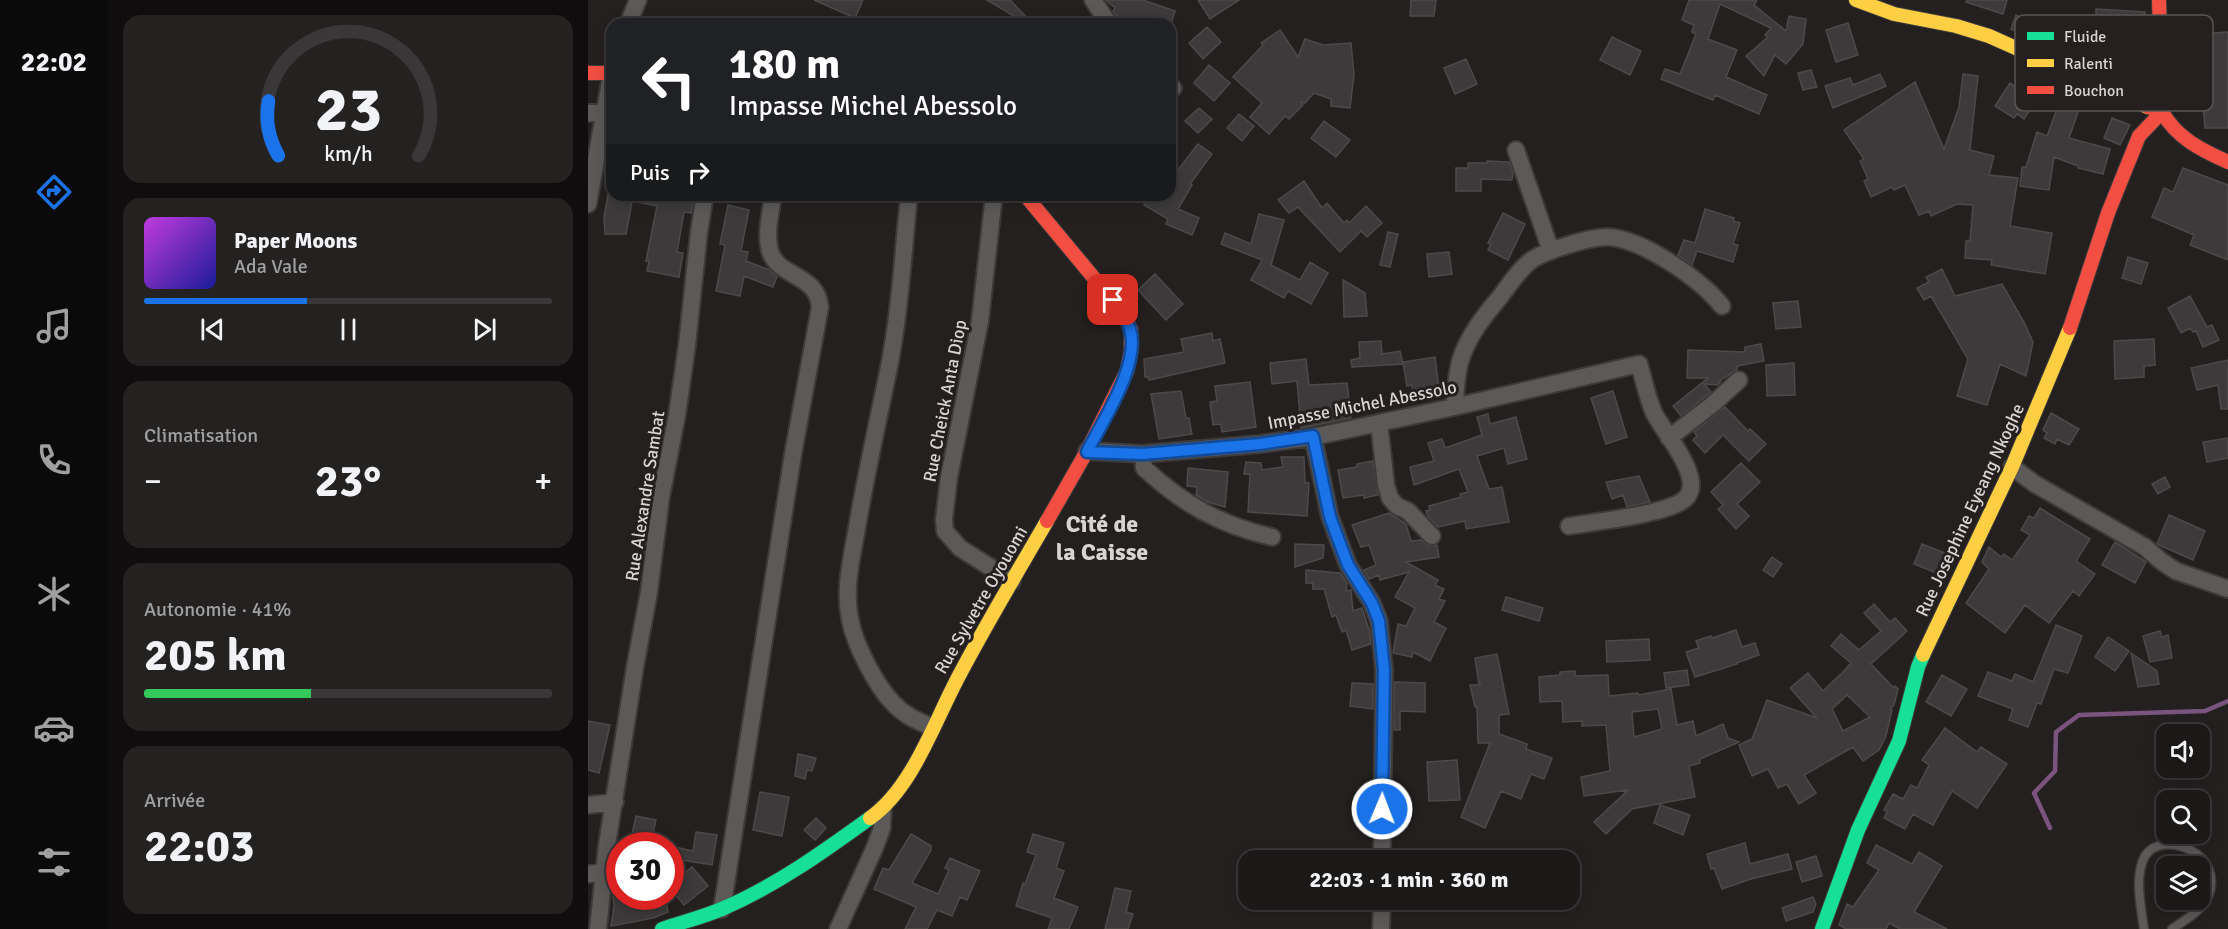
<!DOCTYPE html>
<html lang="fr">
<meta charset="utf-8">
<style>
body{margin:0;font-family:Signika,sans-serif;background:#242121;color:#f1f3f6;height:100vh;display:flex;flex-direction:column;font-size:22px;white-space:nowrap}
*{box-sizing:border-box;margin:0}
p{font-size:20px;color:#a0a0a2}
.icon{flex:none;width:33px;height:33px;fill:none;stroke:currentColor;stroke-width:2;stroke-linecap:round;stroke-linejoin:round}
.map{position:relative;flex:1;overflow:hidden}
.sheet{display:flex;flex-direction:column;gap:15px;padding:15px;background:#0f0d0d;width:480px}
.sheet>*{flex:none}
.guide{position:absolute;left:18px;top:18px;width:570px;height:183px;border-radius:18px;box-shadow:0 3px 15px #0003,0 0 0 2px #393737;background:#202124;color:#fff;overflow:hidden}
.buttons{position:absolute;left:1568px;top:724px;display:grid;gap:12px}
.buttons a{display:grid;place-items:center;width:54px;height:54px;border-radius:12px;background:#1b1818;box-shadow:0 3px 15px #0003,0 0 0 2px #393737;font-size:30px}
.speed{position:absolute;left:18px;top:832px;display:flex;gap:12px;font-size:30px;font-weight:700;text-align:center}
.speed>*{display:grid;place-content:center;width:78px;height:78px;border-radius:50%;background:#1b1818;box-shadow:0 3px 15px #0003,0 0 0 2px #393737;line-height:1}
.speed .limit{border:9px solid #d22;background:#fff;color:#111}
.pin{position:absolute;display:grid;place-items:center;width:51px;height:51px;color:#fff;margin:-26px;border-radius:12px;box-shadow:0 3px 9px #0006}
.me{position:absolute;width:66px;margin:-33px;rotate:1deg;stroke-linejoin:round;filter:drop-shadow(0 0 4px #0008)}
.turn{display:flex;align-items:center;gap:21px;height:126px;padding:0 24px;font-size:27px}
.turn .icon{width:78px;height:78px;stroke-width:2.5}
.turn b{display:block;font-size:42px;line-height:51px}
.then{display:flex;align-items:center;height:57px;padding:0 24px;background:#0003;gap:12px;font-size:22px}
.big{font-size:45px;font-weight:700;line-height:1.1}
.sheet .tile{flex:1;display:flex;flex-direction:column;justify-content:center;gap:9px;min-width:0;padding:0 21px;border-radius:18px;background:#242121}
.sheet .dial{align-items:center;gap:0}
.dial svg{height:156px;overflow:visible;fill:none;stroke:#393737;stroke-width:7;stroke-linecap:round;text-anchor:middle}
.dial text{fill:#f1f3f6;stroke:none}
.song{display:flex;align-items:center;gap:18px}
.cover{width:72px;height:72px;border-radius:9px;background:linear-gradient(135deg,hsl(290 70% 55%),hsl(240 70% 35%))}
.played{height:6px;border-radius:3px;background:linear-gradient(90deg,#1a73e8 40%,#393737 40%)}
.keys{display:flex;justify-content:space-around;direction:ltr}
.heat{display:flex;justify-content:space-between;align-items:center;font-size:33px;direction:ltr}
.charge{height:9px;border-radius:4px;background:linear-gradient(90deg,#34c759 41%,#393737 0)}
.trip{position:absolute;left:650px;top:850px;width:342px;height:60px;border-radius:18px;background:#1b1818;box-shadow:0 3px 15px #0003,0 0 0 2px #393737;font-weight:700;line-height:60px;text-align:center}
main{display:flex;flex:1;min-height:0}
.tab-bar{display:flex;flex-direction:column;width:108px;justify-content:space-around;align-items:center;background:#0b0a0a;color:#a0a0a2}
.tab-bar .icon{width:42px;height:42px}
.tab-bar .selected{color:#1a73e8}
.tab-bar b{font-size:27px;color:#f1f3f6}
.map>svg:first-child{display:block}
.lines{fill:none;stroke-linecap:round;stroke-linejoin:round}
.stream{stroke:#7b537f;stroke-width:4.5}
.building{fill:#3c3a3a;stroke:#4c4949;stroke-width:1.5;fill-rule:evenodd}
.lane-casing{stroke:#3e3a3a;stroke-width:11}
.street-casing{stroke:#3e3a3a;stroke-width:20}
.fast-casing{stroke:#3e3a3a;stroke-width:16}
.slow-casing{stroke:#3e3a3a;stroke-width:16}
.jam-casing{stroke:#3e3a3a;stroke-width:16}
.lane{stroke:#5c5959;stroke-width:8}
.street{stroke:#5c5959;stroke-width:16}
.fast{stroke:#16e098;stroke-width:14}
.slow{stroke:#ffcf43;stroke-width:14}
.jam{stroke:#f24e42;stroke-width:14}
.route-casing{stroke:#114b97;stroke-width:15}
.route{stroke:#1a73e8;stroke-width:10}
.labels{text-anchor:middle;stroke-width:6;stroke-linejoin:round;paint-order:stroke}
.street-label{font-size:18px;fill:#d8d4d4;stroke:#251f1f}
.district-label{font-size:24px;font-weight:bold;fill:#d8d4d4;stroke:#251f1f}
.key{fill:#251f1f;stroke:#5b5555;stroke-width:1.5}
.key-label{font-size:16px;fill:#d8d4d4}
</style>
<main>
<nav class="tab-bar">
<b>22:02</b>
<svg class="icon selected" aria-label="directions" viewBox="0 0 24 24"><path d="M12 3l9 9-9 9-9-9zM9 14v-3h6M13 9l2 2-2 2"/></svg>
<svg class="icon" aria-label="music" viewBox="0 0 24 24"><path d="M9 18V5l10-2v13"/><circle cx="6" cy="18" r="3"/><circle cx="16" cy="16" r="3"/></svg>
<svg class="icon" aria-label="phone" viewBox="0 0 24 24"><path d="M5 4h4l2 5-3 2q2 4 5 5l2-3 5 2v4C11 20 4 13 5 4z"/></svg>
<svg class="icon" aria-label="climate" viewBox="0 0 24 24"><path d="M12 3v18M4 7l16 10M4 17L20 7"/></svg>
<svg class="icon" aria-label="car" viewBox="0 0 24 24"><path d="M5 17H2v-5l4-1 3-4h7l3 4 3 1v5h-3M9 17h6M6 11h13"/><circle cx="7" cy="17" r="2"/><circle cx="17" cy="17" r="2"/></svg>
<svg class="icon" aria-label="filters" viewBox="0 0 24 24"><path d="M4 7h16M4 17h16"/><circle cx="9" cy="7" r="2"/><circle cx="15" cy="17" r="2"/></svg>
</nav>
<section class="sheet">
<div class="tile dial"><svg viewBox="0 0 100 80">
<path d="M14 69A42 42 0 1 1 86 69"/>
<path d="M14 69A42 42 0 0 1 9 41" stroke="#1a73e8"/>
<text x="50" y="56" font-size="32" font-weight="700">23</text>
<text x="50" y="72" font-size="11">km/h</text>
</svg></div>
<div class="tile">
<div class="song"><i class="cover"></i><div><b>Paper Moons</b><p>Ada Vale</p></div></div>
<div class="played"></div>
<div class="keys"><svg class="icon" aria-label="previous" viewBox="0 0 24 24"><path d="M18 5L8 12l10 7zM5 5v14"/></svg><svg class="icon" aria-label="pause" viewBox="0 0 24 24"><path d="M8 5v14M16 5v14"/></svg><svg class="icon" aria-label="next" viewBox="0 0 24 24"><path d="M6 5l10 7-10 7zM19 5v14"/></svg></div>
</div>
<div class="tile"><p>Climatisation</p>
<div class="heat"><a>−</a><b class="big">23°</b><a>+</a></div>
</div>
<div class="tile"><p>Autonomie · 41%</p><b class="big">205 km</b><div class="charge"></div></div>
<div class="tile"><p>Arrivée</p><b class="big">22:03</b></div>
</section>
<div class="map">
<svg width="1640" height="929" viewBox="0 0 1640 929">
<rect width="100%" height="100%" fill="#242020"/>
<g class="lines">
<path class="stream" d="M1462,828L1446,793L1467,771L1468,732L1491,715L1617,711L1640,701"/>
</g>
<path class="building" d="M226,0H275L267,18Z
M399,0H422L444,23L439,24Z
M518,0H555L587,11L583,24H541L527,14L525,11L527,8Z
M610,0H651L622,19Z
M823,0H848L846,16H822Z
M1101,0H1169L1166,5L1198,31L1201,16L1218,19L1215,44L1198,64L1187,55L1176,76L1158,56L1180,37L1177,35L1183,28L1132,4L1120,39L1149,50L1138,77L1179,95L1171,114L1127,95L1125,100L1073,79L1077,69L1092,74L1108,34L1104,32L1106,25L1094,20Z
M1379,0H1419L1415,14L1378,2Z
M1508,9L1557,12V23L1508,21Z
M1428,15L1441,21L1442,18L1459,25L1453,43L1423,29Z
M1611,17V34L1640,32V128H1617L1614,91H1603V73H1594V53H1597L1595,18Z
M1260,23L1270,55L1248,62L1238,30Z
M619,27L633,42L615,59L601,43Z
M692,30L710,57L717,39L735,45L763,43L766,75L762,108L743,106V99L726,93L717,103L713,102L715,105L701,119L697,116L681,134L662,117L674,103L645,77L675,45L673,43Z
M1024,37L1053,51L1042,75L1012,60Z
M878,59L889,84L867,94L856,68Z
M621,65L642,83L626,101L606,83Z
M1223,70L1229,87L1215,90L1210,73Z
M1292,74L1298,86L1245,108L1237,86L1262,78L1265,85Z
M1375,74L1390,76L1382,150L1406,156L1401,175L1430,178L1422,226L1464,233L1457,274L1403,265L1404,260L1377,258L1378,241H1382L1385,205L1369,204L1343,216L1341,211L1331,215L1317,185L1306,190L1304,187L1283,197L1276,181L1280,179L1272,161L1276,159L1256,130L1327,82L1356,149L1371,107Z
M1422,83L1448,101L1436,119L1429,114L1426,118L1407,106Z
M1477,87L1496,95L1481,138L1522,149L1515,174L1490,168V166L1466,157L1461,190L1432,186L1434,167H1438L1449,132L1459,136Z
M611,108L624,119L610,133L597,121Z
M651,114L666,126L654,141L639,128Z
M1524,118L1542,125L1532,145L1516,138Z
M736,121L762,140L748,157L723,138Z
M610,144L624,154L602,184L604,185L590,209L611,218L604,235L578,224L580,219L556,205L561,195H582V172L586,175Z
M899,161L921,162L925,172L924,180L893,179V191H868V168H880V163H899Z
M1595,168L1640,185V260L1602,245L1606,235L1564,217L1576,188L1585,192Z
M716,181L734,208L739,203L756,223L759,220L761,223L778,206L794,223L779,237L773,231L752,252L710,207L701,213L690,200Z
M20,195H106L103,213L96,212L89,252L95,253L91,277L59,271L61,261H58L69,206L44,201L38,234H17L16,217Z
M140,205L161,210L153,251L160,252L158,261L182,270L189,277L185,287L156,276L152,296L128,291L137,245L132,244Z
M1117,209L1146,218L1145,221L1152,223L1145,244L1150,245L1145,262L1109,251L1104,265L1090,255L1096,240L1107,243Z
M915,213L937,224L920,260L900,250L903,244L900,243Z
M671,214L696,220L683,265L712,280L722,262L740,273L723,304L700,291L696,298L663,280L674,260L633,244L637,233L663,244Z
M800,232L810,234L802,267L792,265Z
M861,252L864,274L841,277L839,254Z
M1540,257L1560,263L1553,284L1534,278Z
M1354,269L1367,296L1414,284L1436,322L1445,342L1438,376L1412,364L1399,405L1369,396L1380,359L1343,296L1336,300L1329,288L1341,282L1338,277Z
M567,274L595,304L578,320L550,290Z
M755,280L777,293L779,316L756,317Z
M1602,296L1619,327L1624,325L1631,340L1615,347L1608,331L1605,332L1602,328L1593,333L1580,308Z
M1210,301L1213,327L1188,329L1185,303Z
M624,333L625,341L632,339L637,363L561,380L560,377H557L556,359L596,352L593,339Z
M1566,339L1567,365L1556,366V377L1527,379L1526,341Z
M793,341L794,354L812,351L815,364L764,367L763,360L772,358L771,342Z
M1173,344L1176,361L1149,366V370L1134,379L1130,385L1116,384L1123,392L1093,416L1085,406L1120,378H1099L1100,350L1157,352V347Z
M847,357L851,389L825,393L824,385L819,386L815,362Z
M718,359L721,385L759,383L763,418L713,428L709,381L684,384L682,363Z
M1640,360V409H1633L1630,385L1609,390L1603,368Z
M1206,363L1207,395L1179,396L1178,365Z
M662,382L668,427L634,432L633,424L625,425L622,402L629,401L627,386Z
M593,391L598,418H601L604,434L571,439L563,394Z
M1025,391L1039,437L1018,444L1003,398Z
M1137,407L1160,431L1162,429L1178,444L1161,461L1135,435L1117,453L1105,440L1109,436L1106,432Z
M1463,413L1491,429L1481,445L1469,439L1467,444L1456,438L1459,433L1455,430Z
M900,414L902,424L928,417L939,459L920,464L916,448L889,456L901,489L914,487L921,522L878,529L877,521L850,527L840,516L838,511L842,510L841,506L873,497L872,494L880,492L871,469L826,485L822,467L846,461L840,443L854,439L857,448L894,435L889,417Z
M1640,438V458L1619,462L1615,442Z
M693,457H716L717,483H721L719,516L660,512L662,474H656L658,462L673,463L674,470L695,467Z
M785,461L790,495L776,498V495L755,498L750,470L769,467V464Z
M1153,463L1172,482L1149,504L1161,516L1148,529L1130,509L1135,505L1123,492Z
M600,468L640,472L637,507L620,502L608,495L609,487L599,486Z
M1051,476L1062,502L1039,507L1035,495L1024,499L1018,482Z
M1577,477L1582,487L1570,494L1564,484Z
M1452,508L1502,539L1488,561L1507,574L1491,596L1485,591L1461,623L1437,605L1417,633L1378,603L1401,569L1394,562L1401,547L1413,557L1416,554L1424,560L1442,535L1433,530L1441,516L1446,518Z
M801,513L818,524L823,541L833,540L841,546L849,545L851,557L818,562L850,580L847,585L856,589L851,599L857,601L846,622L858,628L842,661L825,652L824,657L805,653L810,624L818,626L827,608L807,597L821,572L792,580L791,575L781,579L776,570L788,565L781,545L773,547L764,525Z
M1581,515L1617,531L1605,560L1569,544Z
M1527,542L1558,562L1547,583L1514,565Z
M707,544L736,545L735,558L707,567Z
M1334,544L1359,554L1351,574L1326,564Z
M1184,557L1194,564L1185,577L1175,570Z
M718,570L752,573L759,583L758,591L763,590L765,611L774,608L781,630L783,644L764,650L758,630L754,632L748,615L744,617L736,589H725V583H718Z
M918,597L955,608L951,621L914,610Z
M1286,604L1302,622L1307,618L1319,631L1283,664L1306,688L1307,686L1310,689L1306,705L1302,709L1304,710L1298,736L1291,750L1275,761L1265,747L1216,775L1228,793L1211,804L1199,784L1190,788L1180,769L1164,776L1151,745L1164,739L1179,700L1229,718L1202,688L1220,673L1235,691L1256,671L1263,663L1243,646L1253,634L1271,650L1293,631L1276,613ZM1259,695L1282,717L1255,731L1244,709Z
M1468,625L1494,636L1480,673L1466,669L1453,704L1449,703L1440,727L1421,720L1425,709L1390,696L1400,672L1424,681L1427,674L1445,682Z
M1148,630L1154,647L1167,643L1171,655L1148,663L1149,664L1107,677L1098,652L1111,648L1108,641L1123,636L1124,638Z
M1572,631L1574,637L1580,635L1584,658L1562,662L1555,636Z
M1520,637L1541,651L1527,671L1507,657Z
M1061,639L1062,660L1019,662L1018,641Z
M1543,653L1569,671L1571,684L1550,687Z
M909,654L921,714L911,715V734L939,744L938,749L964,758L956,779L943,774L933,799L913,791L897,828L873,817L902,743H890L889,707H887L882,685H893L891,684L887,658Z
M1099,670L1101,685L1078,688L1076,673Z
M987,671V676L1020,675L1021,696L1050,693L1051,695L1083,689L1089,725L1105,721L1108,736L1135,724L1140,738L1151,742L1112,759V763L1101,766L1107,797L1044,809L1018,834L1006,822L1040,790L996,796L993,777L1022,771L1018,725L994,726V721L975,722L974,701L952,702L951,677L972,675V672ZM1070,709L1074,729L1046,737L1044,712Z
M1354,675L1379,689L1363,716L1338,702Z
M806,682L837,683V712L812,711V730H806Z
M764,683L785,684V709L762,706Z
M0,721L22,725L11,773L0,770Z
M1357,728L1389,752L1393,747L1419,764L1389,808L1364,791L1345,825L1325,814L1317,829L1296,818L1299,812L1296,810L1305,794L1315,799L1323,785L1329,788L1341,765L1334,760Z
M210,754L228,758L224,771L219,770L217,779L207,776Z
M869,760L872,800L841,801L839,762Z
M172,792L201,797L194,836L165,830Z
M1072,805L1102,815L1095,835L1066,823Z
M48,816L68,820L62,846L42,843Z
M228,818L238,828L227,840L216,830Z
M108,832L129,835L124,865L82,858V846L105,851Z
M323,834L343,846V850L324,883L350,894L361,870L357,868L362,858L392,871L379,900L372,897L364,916L349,910L339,929H317L328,907L286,889L295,868L301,870Z
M445,834L476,843L468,868L476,871L466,898L490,907L481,929H460L464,918L428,906L435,883L437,884L448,855L439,852Z
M1157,843L1162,864L1200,854L1204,869L1163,879L1134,889L1126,868L1123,869L1119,854Z
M1288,845L1324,864L1331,852L1354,866L1326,912L1359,929H1312L1301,923L1298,929H1258L1251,925L1259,904L1265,907L1291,870L1279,863Z
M1228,856L1234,876L1214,882L1208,862Z
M104,867L120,886L96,905L82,888V884Z
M527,888L543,891L538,912L545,914L540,929H517Z
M25,897H47L48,906L78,901L80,912L65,918L23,926L26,906Z
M1225,897L1228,904L1225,912L1198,921L1194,908Z"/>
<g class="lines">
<defs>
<path id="lane" d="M1556,929C1553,908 1546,875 1557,856C1575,828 1640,854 1619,899C1612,912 1595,921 1584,929"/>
<path id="street" d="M505,0L521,24
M40,24L50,0
M582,86L585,88
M0,113H17
M928,150L963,251
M321,195C315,254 312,314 300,372C289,425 277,479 268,533C263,561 256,590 262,619C266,643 288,686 305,703C316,715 329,721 344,727
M406,195L392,321L361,477L356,519L357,531L372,548L424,581
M0,204L24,71
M866,407C868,393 868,376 872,362C879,337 896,316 912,297C922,284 932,268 945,259C960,250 1002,237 1019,237C1054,238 1113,280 1134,306
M791,423L798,485L802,498L809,506L820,511L844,536
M725,437L742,517L760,565L784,603L791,621L796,670L794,861
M1081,438L1125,404L1151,380
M499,451L555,454L672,444L725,437L866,407L1051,364C1056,380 1059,397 1066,413C1074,430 1119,480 1097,499C1080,514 1006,522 981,526
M555,454L556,468C595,504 632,525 684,537
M1424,467L1447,484L1557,547L1573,561L1588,571L1640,589
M0,805L27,802
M0,874L17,872
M134,909L205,454L232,307C229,273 190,278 182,251C177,234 183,212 185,195
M10,929L19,845L47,667L61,592L73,497L89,415L99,345L111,232L117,195
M250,929L287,847L294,828L295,809
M793,929L794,900"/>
<path id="fast" d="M74,929C94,922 116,917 136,908C189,885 235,852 282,818
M1234,929L1270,830L1311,741L1330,667L1335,655"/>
<path id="slow" d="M1268,0L1306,14L1368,26L1401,36L1560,107
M1335,655L1424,467L1482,328
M282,818C326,787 347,719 373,672C400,621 430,571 459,521"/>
<path id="jam" d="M1571,0L1574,112C1589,138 1613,150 1640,162
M0,73H24
M437,195L535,313L543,330V351L539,371L499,451L459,521
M1482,328L1520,213L1551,136L1574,112L1560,107"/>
</defs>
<use href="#lane" class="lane-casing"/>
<use href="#street" class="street-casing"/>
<use href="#fast" class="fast-casing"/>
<use href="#slow" class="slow-casing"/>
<use href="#jam" class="jam-casing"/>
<use href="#lane" class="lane"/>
<use href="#street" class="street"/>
<use href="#fast" class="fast"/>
<use href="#slow" class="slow"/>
<use href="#jam" class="jam"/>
</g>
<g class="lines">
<defs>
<path id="route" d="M525,300C532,309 539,318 542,329C553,364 515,420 499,452L555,454L672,444L725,436L742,517L760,565L784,603L791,621L796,670L794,809"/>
</defs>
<use href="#route" class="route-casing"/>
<use href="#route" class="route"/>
</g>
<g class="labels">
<g class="street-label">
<text transform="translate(357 401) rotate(-79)" y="6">Rue Cheick Anta Diop</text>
<text transform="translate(774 405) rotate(-11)" y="6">Impasse Michel Abessolo</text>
<text transform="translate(57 496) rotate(-81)" y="6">Rue Alexandre Sambat</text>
<text transform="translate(1382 510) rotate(-65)" y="6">Rue Josephine Eyeang Nkoghe</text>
<text transform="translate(393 600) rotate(-60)" y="6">Rue Sylvetre Oyouomi</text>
</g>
<g class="district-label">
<text x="514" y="532">Cité de<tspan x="514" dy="28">la Caisse</tspan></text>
</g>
</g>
<rect x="1427" y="15" width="198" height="96" rx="9" class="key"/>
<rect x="1439" y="32" width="27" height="8" fill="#16e098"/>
<rect x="1439" y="59" width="27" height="8" fill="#ffcf43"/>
<rect x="1439" y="86" width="27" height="8" fill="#f24e42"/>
<g class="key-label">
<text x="1476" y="42">Fluide</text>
<text x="1476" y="69">Ralenti</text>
<text x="1476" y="96">Bouchon</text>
</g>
</svg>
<div class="buttons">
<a><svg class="icon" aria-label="sound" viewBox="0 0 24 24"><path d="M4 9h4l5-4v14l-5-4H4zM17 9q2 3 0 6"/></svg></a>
<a><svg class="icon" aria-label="search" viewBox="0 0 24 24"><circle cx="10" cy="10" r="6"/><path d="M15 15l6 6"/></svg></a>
<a><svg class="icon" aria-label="layers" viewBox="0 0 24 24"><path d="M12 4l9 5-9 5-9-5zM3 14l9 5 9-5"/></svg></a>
</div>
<div class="speed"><div class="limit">30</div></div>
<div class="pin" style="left:525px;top:300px;background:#d93025"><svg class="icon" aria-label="arrive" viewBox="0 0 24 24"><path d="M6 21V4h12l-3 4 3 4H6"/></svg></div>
<svg class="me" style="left:794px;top:809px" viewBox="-20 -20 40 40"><circle r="17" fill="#1a73e8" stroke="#fff" stroke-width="3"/><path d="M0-11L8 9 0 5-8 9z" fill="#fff"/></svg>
<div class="trip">22:03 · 1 min · 360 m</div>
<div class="guide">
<div class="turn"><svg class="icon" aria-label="left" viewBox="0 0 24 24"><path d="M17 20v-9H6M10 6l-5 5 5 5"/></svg><div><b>180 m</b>Impasse Michel Abessolo</div></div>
<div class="then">Puis<svg class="icon" aria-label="right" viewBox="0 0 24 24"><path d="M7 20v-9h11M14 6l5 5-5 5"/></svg></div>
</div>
</div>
</main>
